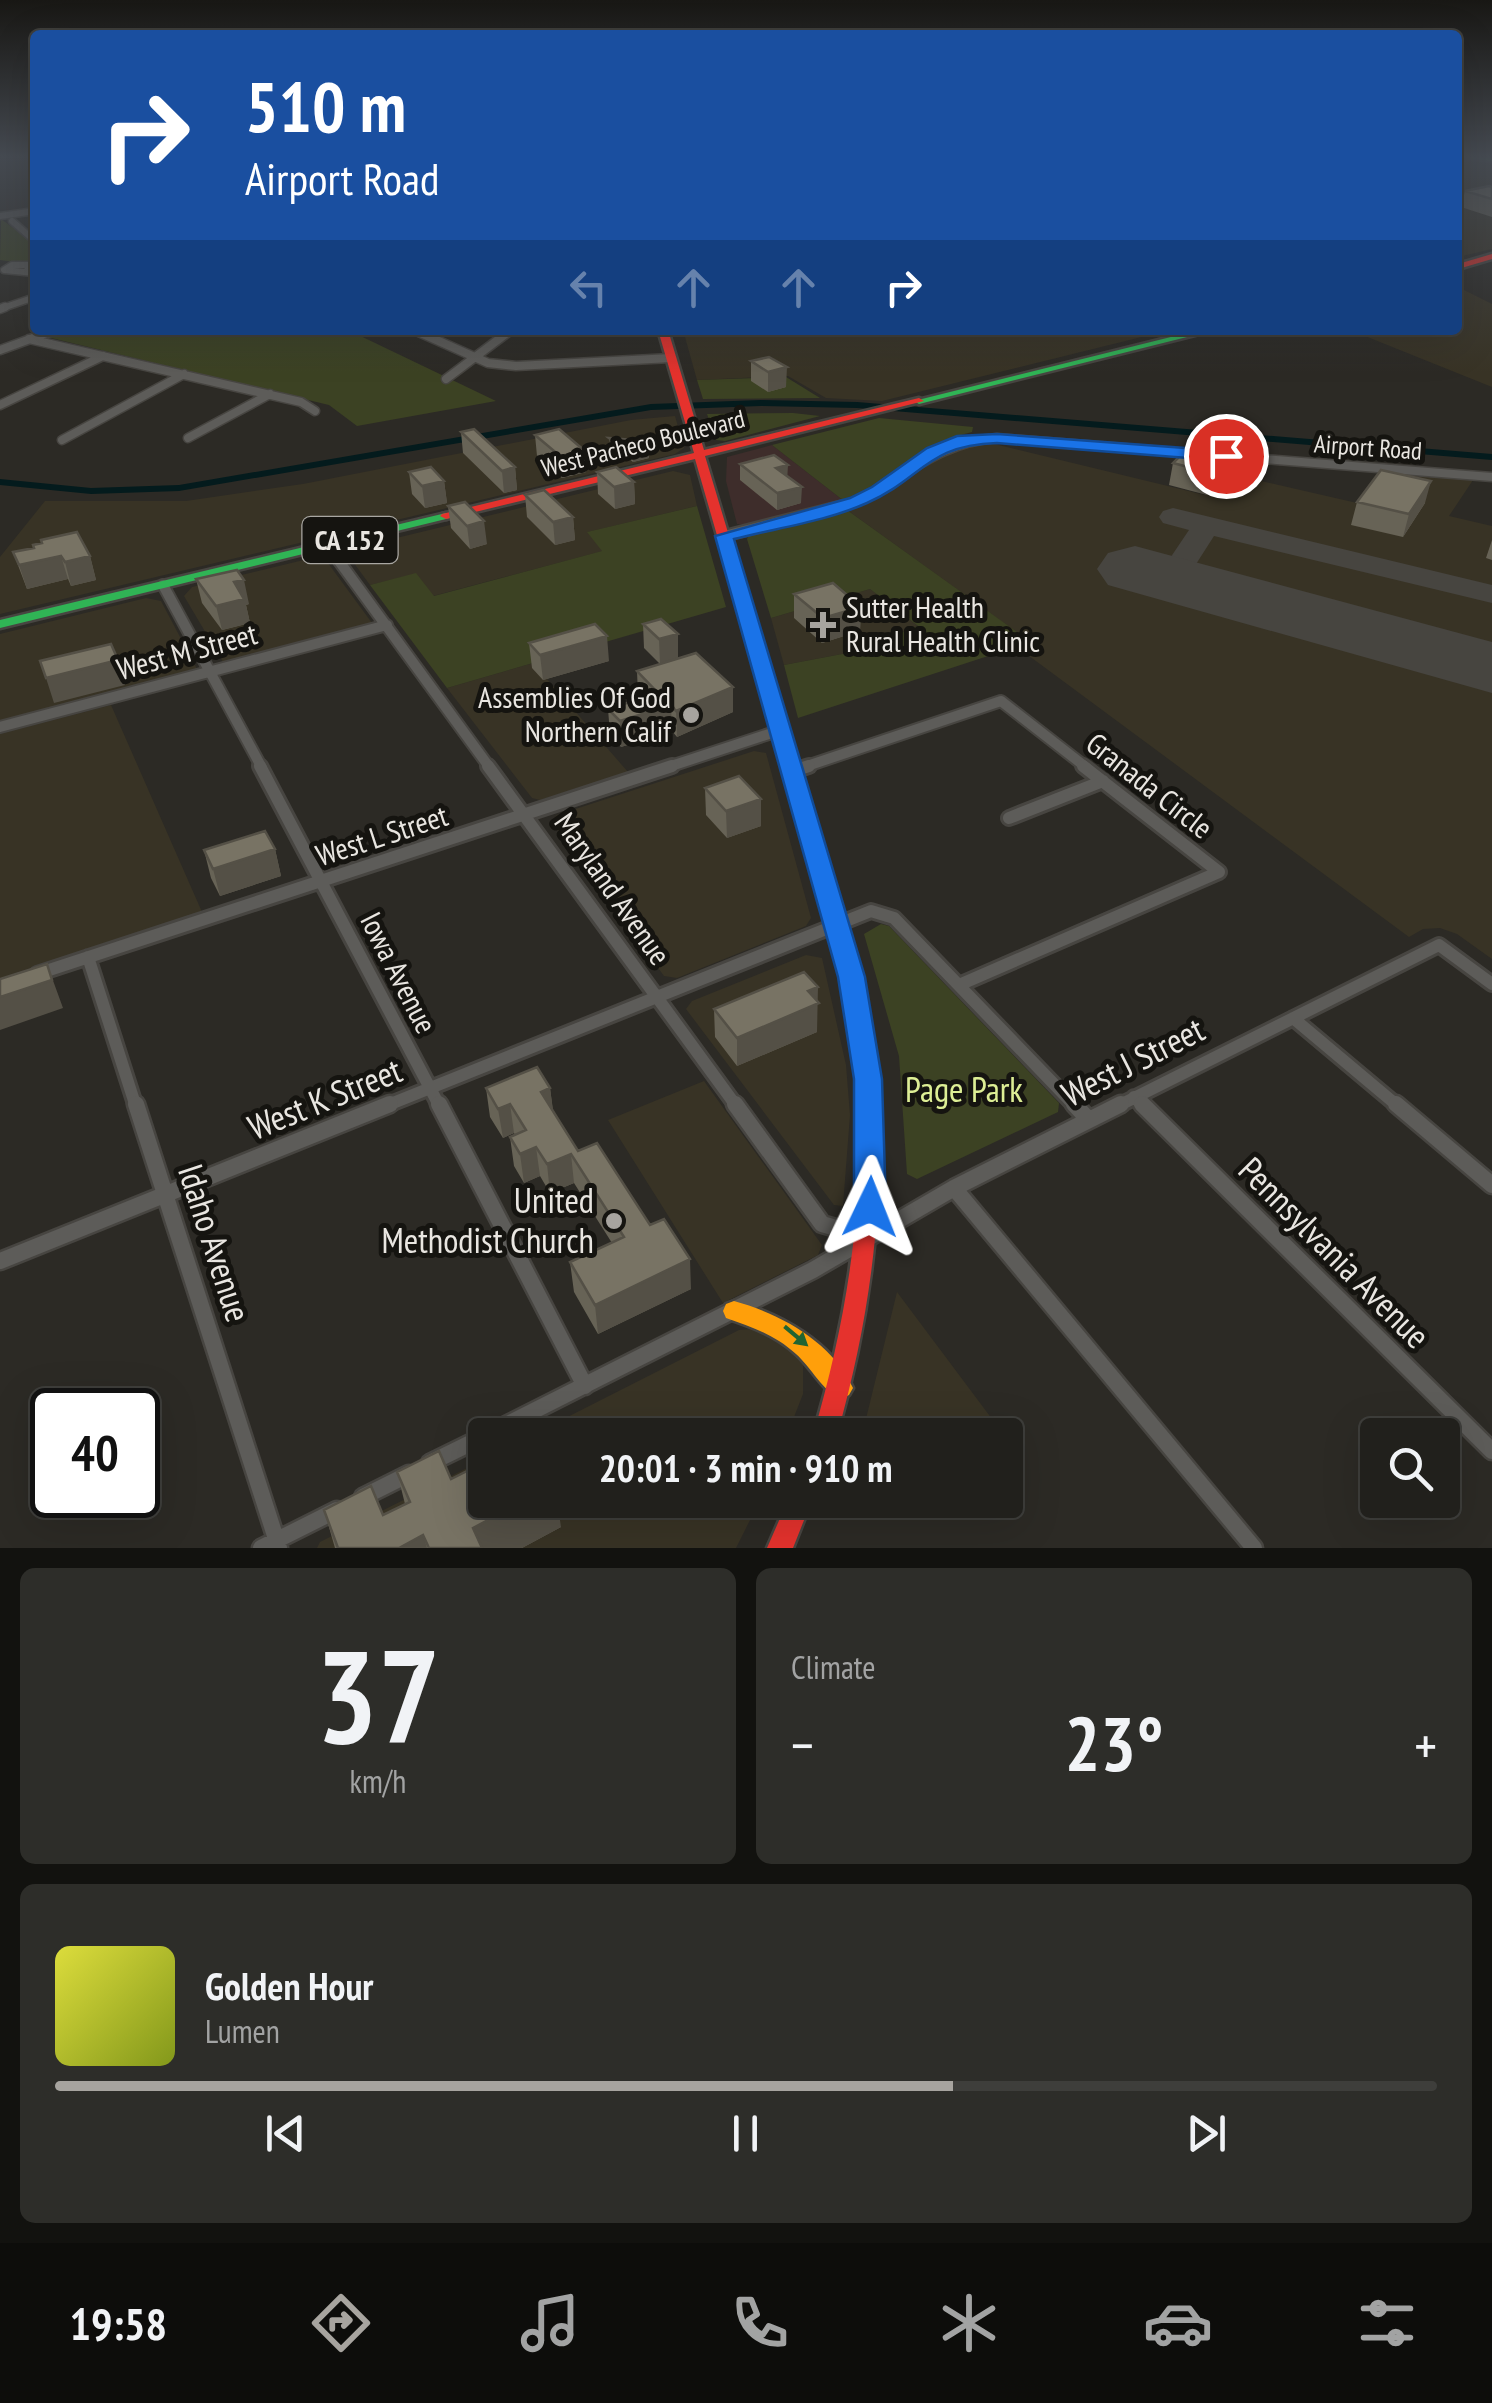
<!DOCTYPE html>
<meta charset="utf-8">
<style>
body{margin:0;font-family:"PT Sans Narrow",sans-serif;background:#2d2d29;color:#f1f3f6;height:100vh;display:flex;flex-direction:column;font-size:38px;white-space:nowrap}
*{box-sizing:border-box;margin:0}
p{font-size:32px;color:#a2a3a3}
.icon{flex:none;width:55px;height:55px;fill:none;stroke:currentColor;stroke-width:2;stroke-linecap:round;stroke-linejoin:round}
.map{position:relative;height:1548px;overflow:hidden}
.panel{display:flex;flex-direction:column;gap:20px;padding:20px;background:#12120f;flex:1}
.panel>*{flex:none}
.hud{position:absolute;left:30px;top:30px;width:1432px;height:305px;border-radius:10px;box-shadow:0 10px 40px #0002,0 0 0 2px #3e3e3b;background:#1a4fa0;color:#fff;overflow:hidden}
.fabs{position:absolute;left:1360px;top:1418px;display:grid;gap:20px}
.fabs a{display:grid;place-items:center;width:100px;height:100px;border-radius:10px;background:#21201c;box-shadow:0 10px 40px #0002,0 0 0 2px #3e3e3b;font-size:50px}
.speed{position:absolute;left:30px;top:1388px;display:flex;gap:20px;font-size:50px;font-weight:700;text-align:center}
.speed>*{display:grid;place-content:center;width:130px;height:130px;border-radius:50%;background:#21201c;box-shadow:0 10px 40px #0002,0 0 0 2px #3e3e3b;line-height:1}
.speed .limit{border:5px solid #111;border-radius:15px;background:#fff;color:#111}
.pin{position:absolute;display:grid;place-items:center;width:85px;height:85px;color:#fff;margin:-42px;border:5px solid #fff;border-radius:50%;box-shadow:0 2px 10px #0007}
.me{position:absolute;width:110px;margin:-55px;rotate:2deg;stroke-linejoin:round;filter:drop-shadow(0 0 8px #0008)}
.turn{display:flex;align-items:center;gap:35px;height:210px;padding:0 50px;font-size:45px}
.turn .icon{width:130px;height:130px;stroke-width:2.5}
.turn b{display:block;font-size:70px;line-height:85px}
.lanes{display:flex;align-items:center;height:95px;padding:0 50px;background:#0003;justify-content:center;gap:50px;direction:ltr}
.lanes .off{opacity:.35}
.big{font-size:75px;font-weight:700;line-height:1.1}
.panel .widget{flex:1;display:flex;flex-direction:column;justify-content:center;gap:15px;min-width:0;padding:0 35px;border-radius:15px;background:#2d2d29}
.panel .dial{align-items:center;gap:0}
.dial b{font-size:130px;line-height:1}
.song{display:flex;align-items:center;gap:30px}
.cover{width:120px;height:120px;border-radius:15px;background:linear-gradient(135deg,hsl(60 70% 55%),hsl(70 70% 35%))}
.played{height:10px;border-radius:5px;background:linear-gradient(90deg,#a7a49f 65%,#3e3e3b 65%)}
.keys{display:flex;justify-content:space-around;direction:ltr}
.heat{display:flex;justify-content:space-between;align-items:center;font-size:55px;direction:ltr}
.panel .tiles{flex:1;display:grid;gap:20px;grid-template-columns:1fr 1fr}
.widget:last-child{grid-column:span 2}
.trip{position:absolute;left:468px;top:1418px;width:555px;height:100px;border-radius:10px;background:#21201c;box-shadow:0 10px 40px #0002,0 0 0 2px #3e3e3b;font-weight:700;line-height:100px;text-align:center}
.tabs{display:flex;height:160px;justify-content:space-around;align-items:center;background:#0d0d0b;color:#a2a3a3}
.tabs .icon{width:70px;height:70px}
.tabs .active{color:#a7a49f}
.tabs b{font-size:45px;color:#f1f3f6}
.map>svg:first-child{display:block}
.built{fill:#383325}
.industrial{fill:#3e2d2b}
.green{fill:#3c4223}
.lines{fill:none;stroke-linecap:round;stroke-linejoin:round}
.canal{fill:#041b1d;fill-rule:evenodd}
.taxiway{fill:#474540;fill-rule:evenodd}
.runway{fill:#474540;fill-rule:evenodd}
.street-far4-casing{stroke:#474541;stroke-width:9}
.street-far3-casing{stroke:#474541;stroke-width:11}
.street-far2-casing{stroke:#474541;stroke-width:14}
.street-far1-casing{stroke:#474541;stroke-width:18}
.street-casing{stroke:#474541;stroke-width:21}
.fast-casing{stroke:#474541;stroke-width:5}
.slow-casing{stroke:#474541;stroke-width:5}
.jam-casing{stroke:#474541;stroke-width:5}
.street-far4{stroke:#5d5c59;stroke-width:6}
.street-far3{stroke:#5d5c59;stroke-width:8}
.street-far2{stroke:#5d5c59;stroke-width:10}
.street-far1{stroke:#5d5c59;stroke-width:12}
.street{stroke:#5d5c59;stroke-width:16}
.fast{fill:#30b455;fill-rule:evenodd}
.slow{fill:#ff9f0a;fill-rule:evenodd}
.jam{fill:#e5322d;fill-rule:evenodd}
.wall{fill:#676356}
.shaded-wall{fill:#545046}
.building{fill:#787364;stroke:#545046;stroke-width:2.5}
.oneway{fill:#226432}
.route{fill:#1a73e8;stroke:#114b97;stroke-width:2.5}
.poi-dot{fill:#a7a49f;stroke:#151410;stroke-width:4}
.labels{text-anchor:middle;stroke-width:10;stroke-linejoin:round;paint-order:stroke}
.far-street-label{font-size:25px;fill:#e9e6e1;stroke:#151410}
.shield{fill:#151410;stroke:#a9a7a2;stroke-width:2.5}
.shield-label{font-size:28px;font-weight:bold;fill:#e9e6e1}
.poi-label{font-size:30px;fill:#e9e6e1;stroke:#151410;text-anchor:start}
.street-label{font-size:30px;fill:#e9e6e1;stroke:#151410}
.near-street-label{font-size:35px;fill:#e9e6e1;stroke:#151410}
.near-park-label{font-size:35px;fill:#ddee95;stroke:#151410}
.near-poi-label{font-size:35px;fill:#e9e6e1;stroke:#151410;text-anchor:end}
</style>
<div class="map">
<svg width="1492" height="1548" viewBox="0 0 1492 1548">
<rect width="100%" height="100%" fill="#2c2a25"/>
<path class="built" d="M1458,156L1492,160V249L1458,257Z
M1458,287L1492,304V387L1350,330H1458Z
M683,330H1170L882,401L826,398L788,376L697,380Z
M675,416L684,448L675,454L0,614V557L45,501H186L303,484L631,420Z
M986,442L1205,495L1226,473L1357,503L1380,472L1473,480L1449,516L1492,526V959L1457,934L1440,928L1423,929L1409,937L1017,647L1030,642L847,510L882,497L950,449Z
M673,471L690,475L697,506L588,532L603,551L433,596L416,574L370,585L348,555L355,548Z
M312,558L325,559L372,623L223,662L184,596L192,587Z
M870,589L918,626L858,651L784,665L771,618Z
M146,598L161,601L197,669L0,721V634Z
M533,663L628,772L540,800L532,798L447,688Z
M111,705L202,912L0,978V734Z
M754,751L766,753L811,918L806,926L677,978L664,976L551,821L557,815Z
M806,955L822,958L846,1065L850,1115L843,1206L834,1205L686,1009L692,1001Z
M704,1081L822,1245L818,1255L723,1303L608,1120Z
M897,1292L1004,1435H862Z
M755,1329L773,1333L796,1350L803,1364V1394L787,1435H532L739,1330Z
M485,1459V1500H760L736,1548H317L320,1542Z"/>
<path class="industrial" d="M772,445L844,501L752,526L737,524L726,481L727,457Z"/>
<path class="green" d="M1,219L35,244V265L0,260Z
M63,330H348L496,401L357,426L329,405L43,336Z
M786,377L820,398L703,399L697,380Z
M793,413L820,416L725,441L716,440L707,414Z
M879,418L973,427L972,432C921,443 890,482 844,501L772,445Z
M697,506L726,607L447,688L370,585L416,573L434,596L602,551L587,532Z
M847,510L1031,642L798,718L784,665L858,651L918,626L870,589L771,618L747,539L749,535Z
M881,924L889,926L1059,1103L1058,1112L917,1179L907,1174L899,1056L864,934Z"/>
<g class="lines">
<path class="canal" d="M761,400L857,402L1492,454V460L857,408L761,406L651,410L179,491L91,494L0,485V479L91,488L179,485L651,404Z"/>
<path class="taxiway" d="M1173,508L1492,585V603L1214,536L1182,586H1160L1156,579L1189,530L1163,523L1159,517L1163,511Z"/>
<path class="runway" d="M1135,546L1492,642V693L1108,585L1097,569L1108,553Z"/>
<defs>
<path id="street-far4" d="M0,216L35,211
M12,221L35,241
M27,270L31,265H12L4,270L35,273
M0,309L35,297"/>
<path id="street-far3" d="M0,309L5,307
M414,330L488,363L516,366L671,358
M29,339L301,402L315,411
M0,350L55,330
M446,379L511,330
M0,405L103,356
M188,438L270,394
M62,440L184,374
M834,509C898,489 927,443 997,438L1492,477"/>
<path id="street-far2" d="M724,536L842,506
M328,546L490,768
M163,585L262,768
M0,727L387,625
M665,768L778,731
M801,768L1001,701L1087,768"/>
<path id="street-far1" d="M260,766L440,1107
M488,766L737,1107
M790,772L809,766
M1009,818L1103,781
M88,957L136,1107
M37,974L672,766
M959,985L1219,872L1083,766
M1293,1018L1399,1107
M1134,1097L1144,1107
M383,1107L871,911L894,918L1076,1107
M1116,1107L1439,945L1492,984"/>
<path id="street" d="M136,1104L279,1548
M439,1104L585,1386
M735,1104L822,1224L867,1237
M1074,1104L1089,1120
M1142,1104L1492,1451
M1396,1104L1492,1185
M954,1188L1254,1548
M0,1261L390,1104
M486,1435L813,1270L954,1188L1121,1104
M430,1463L485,1436
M363,1497L409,1474
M261,1548L337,1510"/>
<path id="fast" d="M1468,156L1492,157V161L1471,158Z
M1199,330H1215L919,404L914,401Z
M446,513L452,516L450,518L0,628V620Z"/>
<path id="slow" d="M774,705L781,709C813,814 851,920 869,1029C875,1065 878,1101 880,1137L877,1142L870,1145L863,1142L860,1137C858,1101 856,1065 851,1030C834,920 798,815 767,709Z
M734,1301C781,1314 832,1342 853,1388L849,1395L841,1399C823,1392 811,1367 796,1354C775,1335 752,1327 726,1318L723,1311L726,1304Z"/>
<path id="jam" d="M1492,254V259L1458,269V264Z
M658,330H668L704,450L919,398L924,401L705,456L781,709L779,712H769L767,709L695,459L446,519L440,516L442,514L694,453Z
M870,1129L877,1132L880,1137C880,1239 865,1337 837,1435H813C842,1337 859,1240 860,1137L863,1132Z
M788,1500H812L793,1548H767Z"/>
</defs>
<use href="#street-far4" class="street-far4-casing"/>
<use href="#street-far3" class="street-far3-casing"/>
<use href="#street-far2" class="street-far2-casing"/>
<use href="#street-far1" class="street-far1-casing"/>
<use href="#street" class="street-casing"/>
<use href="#fast" class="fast-casing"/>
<use href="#slow" class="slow-casing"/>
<use href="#jam" class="jam-casing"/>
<use href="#street-far4" class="street-far4"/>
<use href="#street-far3" class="street-far3"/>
<use href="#street-far2" class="street-far2"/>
<use href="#street-far1" class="street-far1"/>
<use href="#street" class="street"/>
<use href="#fast" class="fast"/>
<use href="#slow" class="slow"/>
<use href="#jam" class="jam"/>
</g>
<path class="wall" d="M1492,187V217L1461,207L1465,191Z
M769,357L786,387L768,392L751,381V361Z
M461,432L515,467L517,490L504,493L463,453Z
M535,435L586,472L562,478L537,456Z
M609,438L649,452V458L633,462L610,443Z
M1173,463H1220L1216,485L1207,495L1169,485Z
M740,464L787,477L801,503L777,510L740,480Z
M409,472L444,481L447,503L425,508L412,494Z
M597,472L634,482L635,504L615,509L598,494Z
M525,495L573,517L575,540L555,545L527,517Z
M1357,502L1425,503L1403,537L1351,525Z
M448,506L487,544L470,549L451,528Z
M1492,540V560L1486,558Z
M13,552L90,556L96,580L71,586L68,579L27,589Z
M196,579L249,604L246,605L250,623L222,630L202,603Z
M794,594L861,607L860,631L822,643L794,618Z
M643,624L678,634V658L733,687V712L677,737L672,731L621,747L610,734L608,709L640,699L638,696L637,671L660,664L644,648Z
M529,643L609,661L543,680L532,668Z
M705,788L761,826L727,838L706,815Z
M275,849L281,876L220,896L211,878L204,850Z
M817,1002V1032L737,1066L715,1037L714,1009Z
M486,1088H550L553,1112L578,1151L691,1289L598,1334L574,1292L570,1262L612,1243L574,1183L550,1193L540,1176L524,1183L514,1166L510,1137L515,1135L514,1133L503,1138L490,1117Z
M397,1472L451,1479L480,1474L561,1527L522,1548H335L324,1510L383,1515L405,1504Z"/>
<path class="shaded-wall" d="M787,367L786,387L768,392V372Z
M585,451L586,472L562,478L560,456Z
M649,452V458L633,462V456Z
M1220,463L1216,485L1207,495L1211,473Z
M788,465L787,482L776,468Z
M515,467L517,490L504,493L502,471Z
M444,481L447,503L425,508L422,486Z
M1431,481L1425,503L1403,537L1409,514Z
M634,482L635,504L615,509L614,487Z
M802,487L801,503L777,510V493Z
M573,517L575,540L555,545L553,522Z
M484,521L487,544L470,549L467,526Z
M61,556L68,579L27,589L19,565Z
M90,556L96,580L71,586L65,562Z
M244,580L249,604L246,605L250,623L222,630L216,606L234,582Z
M861,607L860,631L822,643L823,618Z
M678,634V659L660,664L659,639Z
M607,636L609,661L543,680L540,655Z
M118,660L125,685L54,703L46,678Z
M733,687V712L677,737L676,711Z
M671,705L672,731L621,747L620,721Z
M761,799V826L727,838L726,811Z
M275,849L281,876L220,896L213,869Z
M47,964L63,1008L0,1030V997Z
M818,987L817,1032L737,1066V1038L808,991Z
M550,1088L554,1117L541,1092Z
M510,1104L514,1133L503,1138L498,1109Z
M536,1147L540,1176L524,1183L520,1154Z
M571,1154L574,1183L550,1193L547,1164Z
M690,1259L691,1289L598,1334L595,1305Z
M526,1500H557L561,1527L522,1548H477L473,1528Z
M423,1535L427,1548H399Z"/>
<path class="building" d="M1489,186L1492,187V199L1465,191Z
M769,357L787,367L768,372L751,361Z
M474,429L515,467L502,471L461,432Z
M559,429L585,451L560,456L535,435Z
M609,438L634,440L649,452L633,456Z
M1182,454L1220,463L1211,473L1173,463Z
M774,455L788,465L776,468L802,487L777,493L740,464Z
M431,467L444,481L422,486L409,472Z
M616,467L634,482L614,487L597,472Z
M1381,470L1431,481L1409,514L1357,502Z
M544,490L573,517L553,522L525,495Z
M465,502L484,521L467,526L448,506Z
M77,532L90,556L65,562L61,556L19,565L13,552L34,548L33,545L42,543L41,540Z
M237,570L244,580L234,582L244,599L216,606L196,579Z
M833,583L861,607L823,618L794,594Z
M661,619L678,634L659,639L643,624Z
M595,624L607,636L540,655L529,643Z
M111,644L118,660L46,678L40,661Z
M696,653L733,687L676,711L671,705L620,721L608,709L658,693L637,671Z
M739,776L761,799L726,811L705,788Z
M265,831L275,849L213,869L204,850Z
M47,964L52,980L0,997V979Z
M804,972L818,987L808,991L819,1003L737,1038L714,1009Z
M537,1067L550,1088L541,1092L578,1151L597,1143L650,1225L664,1219L690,1259L595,1305L570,1262L624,1237L571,1154L547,1164L536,1147L520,1154L510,1137L526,1130L510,1104L498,1109L486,1088Z
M439,1451L451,1479L477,1466L480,1474L485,1471V1500H526L473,1528L482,1548H429L423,1535L399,1548H338L324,1510L371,1486L383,1515L410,1502L397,1472Z"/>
<defs><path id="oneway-solid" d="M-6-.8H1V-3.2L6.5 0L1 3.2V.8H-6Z" transform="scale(2.5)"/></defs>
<use class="oneway" href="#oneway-solid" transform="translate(796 1336) rotate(40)"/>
<linearGradient id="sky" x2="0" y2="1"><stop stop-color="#181714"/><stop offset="0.42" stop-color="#454a51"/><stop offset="1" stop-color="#454a51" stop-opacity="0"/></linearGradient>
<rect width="1492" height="373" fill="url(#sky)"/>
<path class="route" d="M997,434L1226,451L1234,456L1226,461L997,443C927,445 923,478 867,503C827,521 777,528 734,539L865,977L882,1079L886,1207L881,1216L870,1220L859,1216L854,1207V1079L838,977L715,536L850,498L872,487L927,448L957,436Z"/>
<g class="poi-dot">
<path d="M818 610h10v10h10v10h-10v10h-10v-10h-10v-10h10z"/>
<circle cx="691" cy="715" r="10"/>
<circle cx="614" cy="1221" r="10"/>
</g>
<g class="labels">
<g class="far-street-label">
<text transform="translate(643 443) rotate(-14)" y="9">West Pacheco Boulevard</text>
<text transform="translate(1368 447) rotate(4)" y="9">Airport Road</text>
</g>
<rect class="shield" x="302.5" y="517" width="95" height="46" rx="8"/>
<g class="shield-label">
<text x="350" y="550">CA 152</text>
</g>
<g class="poi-label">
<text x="846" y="618">Sutter Health<tspan x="846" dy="34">Rural Health Clinic</tspan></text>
<text x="671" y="708" text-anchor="end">Assemblies Of God<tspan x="671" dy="34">Northern Calif</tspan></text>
</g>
<g class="street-label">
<text transform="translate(187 652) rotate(-15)" y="10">West M Street</text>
<text transform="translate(1149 786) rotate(38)" y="10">Granada Circle</text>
<text transform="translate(382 836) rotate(-18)" y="10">West L Street</text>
<text transform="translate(612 889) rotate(55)" y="10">Maryland Avenue</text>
<text transform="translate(398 973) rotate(63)" y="10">Iowa Avenue</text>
</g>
<g class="near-street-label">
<text transform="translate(1133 1062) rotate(-27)" y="12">West J Street</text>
<text transform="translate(325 1099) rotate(-22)" y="12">West K Street</text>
<text transform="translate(214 1243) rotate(72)" y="12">Idaho Avenue</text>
<text transform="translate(1334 1253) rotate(45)" y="12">Pennsylvania Avenue</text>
</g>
<g class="near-park-label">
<text x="964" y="1102">Page Park</text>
</g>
<g class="near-poi-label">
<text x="594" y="1213">United<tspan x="594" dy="40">Methodist Church</tspan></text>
</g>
</g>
</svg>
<div class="fabs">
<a><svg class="icon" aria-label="search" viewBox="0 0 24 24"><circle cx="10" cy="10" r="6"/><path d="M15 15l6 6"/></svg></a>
</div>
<div class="speed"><div class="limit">40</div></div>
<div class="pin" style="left:1226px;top:456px;background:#d93025"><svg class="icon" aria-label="arrive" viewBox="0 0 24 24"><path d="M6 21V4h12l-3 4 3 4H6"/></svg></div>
<svg class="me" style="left:870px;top:1207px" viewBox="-20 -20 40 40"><path d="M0-17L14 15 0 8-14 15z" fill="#1a73e8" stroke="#fff" stroke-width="4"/></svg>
<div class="trip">20:01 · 3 min · 910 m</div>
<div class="hud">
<div class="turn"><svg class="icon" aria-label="right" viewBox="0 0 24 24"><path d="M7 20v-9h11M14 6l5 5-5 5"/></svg><div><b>510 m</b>Airport Road</div></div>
<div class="lanes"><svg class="icon off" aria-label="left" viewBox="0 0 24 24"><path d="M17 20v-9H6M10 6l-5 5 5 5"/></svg><svg class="icon off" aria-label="ahead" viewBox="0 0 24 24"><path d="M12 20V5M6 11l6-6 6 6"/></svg><svg class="icon off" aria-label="ahead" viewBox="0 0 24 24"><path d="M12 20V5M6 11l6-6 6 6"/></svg><svg class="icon" aria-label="right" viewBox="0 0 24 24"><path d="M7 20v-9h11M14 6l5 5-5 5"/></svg></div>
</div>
</div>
<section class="panel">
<div class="tiles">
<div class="widget dial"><b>37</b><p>km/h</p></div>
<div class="widget"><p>Climate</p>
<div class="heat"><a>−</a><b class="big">23°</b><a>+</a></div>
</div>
<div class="widget">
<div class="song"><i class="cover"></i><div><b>Golden Hour</b><p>Lumen</p></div></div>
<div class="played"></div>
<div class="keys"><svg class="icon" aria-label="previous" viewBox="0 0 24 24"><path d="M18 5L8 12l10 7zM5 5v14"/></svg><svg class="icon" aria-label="pause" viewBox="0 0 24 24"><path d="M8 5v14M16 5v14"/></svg><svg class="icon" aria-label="next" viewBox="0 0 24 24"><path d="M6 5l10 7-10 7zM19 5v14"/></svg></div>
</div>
</div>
</section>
<nav class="tabs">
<b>19:58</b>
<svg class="icon active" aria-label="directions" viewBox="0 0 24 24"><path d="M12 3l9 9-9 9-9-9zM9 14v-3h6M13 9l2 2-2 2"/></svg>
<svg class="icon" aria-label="music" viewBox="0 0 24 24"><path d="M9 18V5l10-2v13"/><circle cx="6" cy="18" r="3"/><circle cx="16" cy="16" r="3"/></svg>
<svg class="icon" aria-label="phone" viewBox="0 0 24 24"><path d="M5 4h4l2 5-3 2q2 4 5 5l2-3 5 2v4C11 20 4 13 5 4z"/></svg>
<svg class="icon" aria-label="climate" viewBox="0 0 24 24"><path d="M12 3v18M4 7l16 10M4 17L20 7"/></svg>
<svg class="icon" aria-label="car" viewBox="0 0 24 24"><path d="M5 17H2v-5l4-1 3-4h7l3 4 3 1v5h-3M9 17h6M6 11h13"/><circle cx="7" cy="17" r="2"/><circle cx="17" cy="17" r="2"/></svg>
<svg class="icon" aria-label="filters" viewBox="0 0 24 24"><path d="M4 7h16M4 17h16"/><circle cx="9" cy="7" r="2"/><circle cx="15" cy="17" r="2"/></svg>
</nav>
